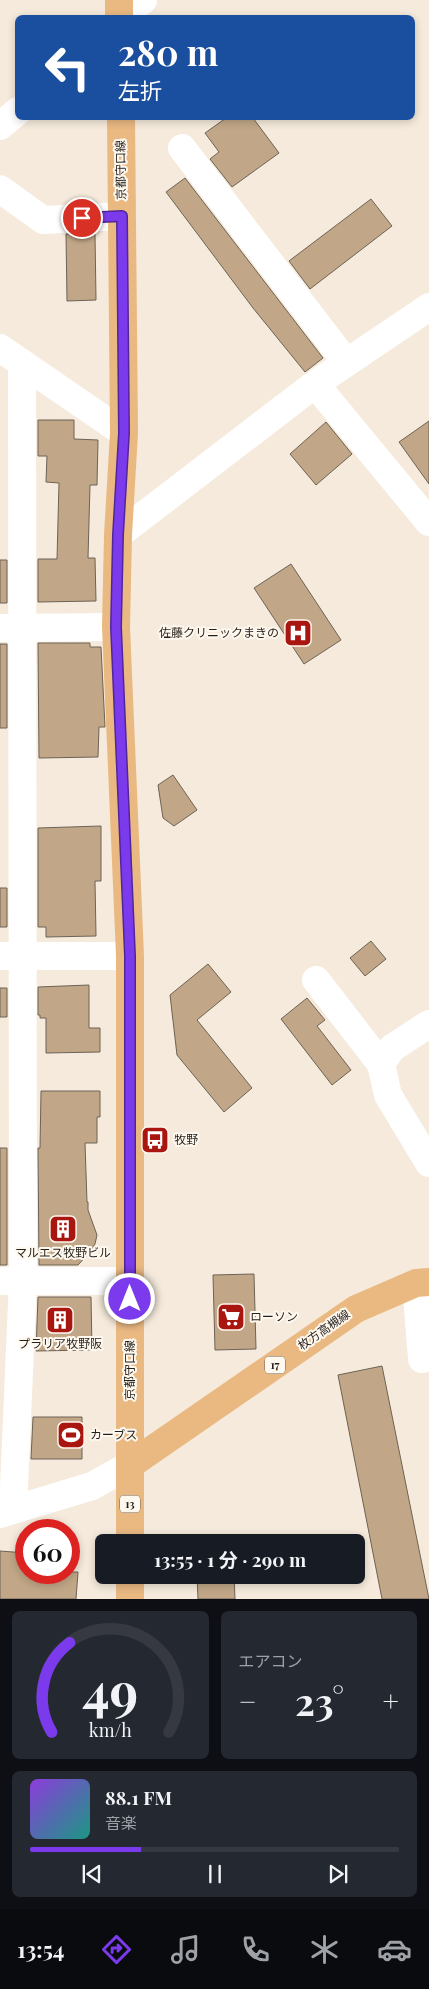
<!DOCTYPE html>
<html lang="ja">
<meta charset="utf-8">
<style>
body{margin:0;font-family:"Playfair Display","Noto Sans JP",serif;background:#242831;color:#f1f3f6;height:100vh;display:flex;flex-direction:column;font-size:19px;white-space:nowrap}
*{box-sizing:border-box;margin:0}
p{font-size:16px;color:#9ea1a6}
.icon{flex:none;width:28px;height:28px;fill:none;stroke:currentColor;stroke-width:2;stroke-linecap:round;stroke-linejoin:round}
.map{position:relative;height:1599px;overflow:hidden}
.drawer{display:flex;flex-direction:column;gap:12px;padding:12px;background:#0d0f14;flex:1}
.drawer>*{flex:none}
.guide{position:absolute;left:15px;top:15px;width:400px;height:105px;border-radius:8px;box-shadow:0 2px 8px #0003;background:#1a4fa0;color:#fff;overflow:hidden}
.speed{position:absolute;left:15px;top:1519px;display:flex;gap:10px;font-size:25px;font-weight:700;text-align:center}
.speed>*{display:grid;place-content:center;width:65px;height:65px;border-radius:50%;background:#171b24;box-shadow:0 2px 8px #0003;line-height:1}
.speed .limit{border:8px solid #d22;background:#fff;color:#111}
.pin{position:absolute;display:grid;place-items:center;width:42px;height:42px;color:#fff;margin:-21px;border:2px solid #fff;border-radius:50%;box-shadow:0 1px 5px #0007}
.me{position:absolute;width:55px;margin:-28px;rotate:0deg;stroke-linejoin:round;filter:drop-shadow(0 0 4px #0008)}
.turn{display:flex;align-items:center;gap:18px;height:105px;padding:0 20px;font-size:22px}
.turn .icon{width:65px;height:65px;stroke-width:2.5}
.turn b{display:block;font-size:35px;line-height:42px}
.big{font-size:38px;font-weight:700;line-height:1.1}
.drawer .tile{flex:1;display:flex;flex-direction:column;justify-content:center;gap:8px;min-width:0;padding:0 18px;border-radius:8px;background:#242831}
.drawer .dial{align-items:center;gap:0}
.dial svg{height:130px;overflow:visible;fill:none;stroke:#363941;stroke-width:7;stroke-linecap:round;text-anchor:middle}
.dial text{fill:#f1f3f6;stroke:none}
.song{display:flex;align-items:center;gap:15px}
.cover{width:60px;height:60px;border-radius:8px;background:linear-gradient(135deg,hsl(270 70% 55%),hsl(170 70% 35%))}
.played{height:5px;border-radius:2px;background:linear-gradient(90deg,#7c3aed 30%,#363941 30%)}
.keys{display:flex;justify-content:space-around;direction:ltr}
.heat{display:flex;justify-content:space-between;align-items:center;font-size:28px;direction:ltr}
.drawer .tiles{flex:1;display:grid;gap:12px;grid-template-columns:1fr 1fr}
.tile:last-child{grid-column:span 2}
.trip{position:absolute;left:95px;top:1534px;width:270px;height:50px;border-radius:8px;background:#171b24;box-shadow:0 2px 8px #0003;font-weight:700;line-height:50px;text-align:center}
.tabs{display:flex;height:80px;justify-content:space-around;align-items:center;background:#090b0e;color:#9ea1a6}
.tabs .icon{width:35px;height:35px}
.tabs .selected{color:#7c3aed}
.tabs b{font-size:22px;color:#f1f3f6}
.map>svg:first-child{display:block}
.building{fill:#c1a787;stroke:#6c6356}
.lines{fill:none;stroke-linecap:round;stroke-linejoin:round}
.minor{stroke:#fff;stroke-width:28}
.major{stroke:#eab982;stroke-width:28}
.route-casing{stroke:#51269a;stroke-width:12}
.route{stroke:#7c3aed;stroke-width:9}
.labels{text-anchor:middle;stroke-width:4;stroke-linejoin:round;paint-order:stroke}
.shield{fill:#fff8ef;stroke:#65605a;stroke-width:1}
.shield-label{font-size:11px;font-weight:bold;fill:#231f1a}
.street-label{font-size:12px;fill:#231f1a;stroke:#fff8ef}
.poi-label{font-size:12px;fill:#231f1a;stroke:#fff8ef;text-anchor:start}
</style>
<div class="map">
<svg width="429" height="1599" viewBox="0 0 429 1599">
<rect width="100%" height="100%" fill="#f5eadb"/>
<path class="building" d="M226,118H253L279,153L232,187L210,159L219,152L205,133Z
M185,178L323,358L305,372L253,308L166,192Z
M371,199L392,226L310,289L289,261Z
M66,234H95L96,300L67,301Z
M38,420H74V439L98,440L97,485H90L88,558H95L96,601L38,602V559H57L59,483L46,482L47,456H38Z
M429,421V484L399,442Z
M326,422L352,454L316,485L290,454Z
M0,560H7V603H0Z
M291,564L341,640L304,664L254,588Z
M38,643H90V647H101L105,727H99L98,757L39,758Z
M0,644H7V728H0Z
M173,775L197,810L174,826L163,818L158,785Z
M101,826V881H95L96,936L46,937V927H38V828Z
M0,888H7V927H0Z
M371,941L386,959L365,976L350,958Z
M208,964L231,992L197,1020L252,1088L224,1112L177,1055L170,995Z
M89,985V1028H100V1052L46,1053V1018H40V1015H38V987Z
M0,988H7V1017H0Z
M307,998L325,1020L317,1026L351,1070L332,1085L281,1019Z
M41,1091H100V1117H97V1143H85L87,1202H88V1210L97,1235L95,1244L89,1253L78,1265H39L38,1148H40Z
M0,1148H7V1265H0Z
M254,1274L256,1349L215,1350L213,1275Z
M38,1297H91L92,1350L36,1351Z
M382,1366L429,1599H382L338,1375Z
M33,1417H82V1459H31Z
M0,1551L26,1553V1572H78L76,1599H0Z
M197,1575H234L235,1599H198Z"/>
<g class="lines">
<path class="minor" d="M120,18L143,0
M0,126L18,111
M182,148L346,362
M0,189L43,220L122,216
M0,348L124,433
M315,384L429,522
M118,535L315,384L429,307
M0,628L116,627
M0,956H130
M316,980L381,1064
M429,1024L392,1048L381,1064L388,1095L429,1163
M0,1281H130
M416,1283L422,1359
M13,1510L23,1280L22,363
M0,1514L92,1486L130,1465"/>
<path class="major" d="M119,18V0
M121,118L124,433L118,535L116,627L130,956V1542
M130,1465L356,1309L416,1283L429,1282
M130,1575V1599"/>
</g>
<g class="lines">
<defs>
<path id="route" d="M82,218L122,216L124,433L118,535L116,627L130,956V1299"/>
</defs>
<use href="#route" class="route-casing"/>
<use href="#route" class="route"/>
</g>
<defs>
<symbol id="hospital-square" viewBox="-11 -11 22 22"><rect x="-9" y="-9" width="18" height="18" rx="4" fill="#a91610" stroke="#fff8ef"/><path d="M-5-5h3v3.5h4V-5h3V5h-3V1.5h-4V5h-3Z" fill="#fff"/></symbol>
<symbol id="bus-square" viewBox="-11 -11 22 22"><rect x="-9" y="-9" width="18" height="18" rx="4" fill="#a91610" stroke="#fff8ef"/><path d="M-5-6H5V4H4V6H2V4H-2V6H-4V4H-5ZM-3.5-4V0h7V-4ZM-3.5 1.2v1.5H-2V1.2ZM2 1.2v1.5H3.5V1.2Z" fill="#fff"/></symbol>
<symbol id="building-square" viewBox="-11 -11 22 22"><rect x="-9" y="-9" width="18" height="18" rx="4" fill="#a91610" stroke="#fff8ef"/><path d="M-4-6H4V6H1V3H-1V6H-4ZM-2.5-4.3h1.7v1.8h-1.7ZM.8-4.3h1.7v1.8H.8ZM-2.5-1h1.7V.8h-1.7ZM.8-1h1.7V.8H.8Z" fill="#fff"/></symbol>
<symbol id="supermarket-square" viewBox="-11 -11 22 22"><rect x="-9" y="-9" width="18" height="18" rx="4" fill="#a91610" stroke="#fff8ef"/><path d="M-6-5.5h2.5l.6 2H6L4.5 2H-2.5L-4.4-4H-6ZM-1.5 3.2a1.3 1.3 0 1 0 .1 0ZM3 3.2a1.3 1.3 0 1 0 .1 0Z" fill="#fff"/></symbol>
<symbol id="stadium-square" viewBox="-11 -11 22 22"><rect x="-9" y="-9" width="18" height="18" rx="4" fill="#a91610" stroke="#fff8ef"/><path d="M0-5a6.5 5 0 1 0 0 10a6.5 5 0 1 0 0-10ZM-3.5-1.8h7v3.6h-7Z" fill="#fff"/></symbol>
</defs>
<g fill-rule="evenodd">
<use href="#hospital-square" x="282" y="617" width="32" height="32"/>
<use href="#bus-square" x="139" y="1124" width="32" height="32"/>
<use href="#building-square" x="47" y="1213" width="32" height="32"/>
<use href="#supermarket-square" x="215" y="1301" width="32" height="32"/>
<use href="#building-square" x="44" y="1304" width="32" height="32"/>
<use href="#stadium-square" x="55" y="1419" width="32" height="32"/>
</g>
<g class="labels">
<g class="shield">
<rect x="265" y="1356.5" width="20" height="17" rx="4"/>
<rect x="120" y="1495.5" width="20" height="17" rx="4"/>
</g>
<g class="shield-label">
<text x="275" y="1369">17</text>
<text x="130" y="1508">13</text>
</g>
<g class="street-label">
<text transform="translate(121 170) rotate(-91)" y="4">京都守口線</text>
<text transform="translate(324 1330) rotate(-35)" y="4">枚方高槻線</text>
<text transform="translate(130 1370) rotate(-90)" y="4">京都守口線</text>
</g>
<g class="poi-label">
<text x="279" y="637" text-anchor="end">佐藤クリニックまきの</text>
<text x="174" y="1144">牧野</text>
<text x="63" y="1257" text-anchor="middle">マルエス牧野ビル</text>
<text x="250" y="1321">ローソン</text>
<text x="60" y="1348" text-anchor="middle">プラリア牧野阪</text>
<text x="90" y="1439">カーブス</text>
</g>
</g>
</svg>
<div class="speed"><div class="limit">60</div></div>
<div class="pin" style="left:82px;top:218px;background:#d93025"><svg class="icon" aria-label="arrive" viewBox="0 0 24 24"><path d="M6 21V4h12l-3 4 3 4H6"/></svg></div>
<svg class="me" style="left:130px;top:1299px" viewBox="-20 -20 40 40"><circle r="17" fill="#7c3aed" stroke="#fff" stroke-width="3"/><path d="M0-11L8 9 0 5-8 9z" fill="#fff"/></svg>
<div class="trip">13:55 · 1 分 · 290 m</div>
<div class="guide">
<div class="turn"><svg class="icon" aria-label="left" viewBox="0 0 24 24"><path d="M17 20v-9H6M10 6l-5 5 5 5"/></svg><div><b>280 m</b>左折</div></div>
</div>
</div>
<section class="drawer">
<div class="tiles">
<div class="tile dial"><svg viewBox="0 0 100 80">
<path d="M14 69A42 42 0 1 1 86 69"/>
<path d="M14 69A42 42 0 0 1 25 14" stroke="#7c3aed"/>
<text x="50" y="56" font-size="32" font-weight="700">49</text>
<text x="50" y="72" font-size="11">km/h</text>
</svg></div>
<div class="tile"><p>エアコン</p>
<div class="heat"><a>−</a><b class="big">23°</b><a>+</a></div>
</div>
<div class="tile">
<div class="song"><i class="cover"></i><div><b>88.1 FM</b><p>音楽</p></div></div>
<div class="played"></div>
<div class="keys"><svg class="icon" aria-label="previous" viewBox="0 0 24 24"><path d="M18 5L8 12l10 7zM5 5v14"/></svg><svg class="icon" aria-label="pause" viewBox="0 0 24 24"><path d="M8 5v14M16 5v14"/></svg><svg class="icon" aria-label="next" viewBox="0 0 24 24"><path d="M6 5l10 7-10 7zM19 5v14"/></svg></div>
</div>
</div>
</section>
<nav class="tabs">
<b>13:54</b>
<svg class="icon selected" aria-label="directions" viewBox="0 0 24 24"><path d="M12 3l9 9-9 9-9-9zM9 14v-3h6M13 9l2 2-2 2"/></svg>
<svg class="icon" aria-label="music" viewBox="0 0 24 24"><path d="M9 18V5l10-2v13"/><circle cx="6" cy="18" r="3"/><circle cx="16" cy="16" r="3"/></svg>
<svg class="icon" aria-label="phone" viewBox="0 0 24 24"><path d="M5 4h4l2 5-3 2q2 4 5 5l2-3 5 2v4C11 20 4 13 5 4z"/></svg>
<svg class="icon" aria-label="climate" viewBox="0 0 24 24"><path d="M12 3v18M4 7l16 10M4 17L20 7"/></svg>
<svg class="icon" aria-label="car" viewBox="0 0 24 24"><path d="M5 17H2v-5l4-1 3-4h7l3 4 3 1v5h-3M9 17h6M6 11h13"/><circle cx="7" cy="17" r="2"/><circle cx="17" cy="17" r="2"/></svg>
</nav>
